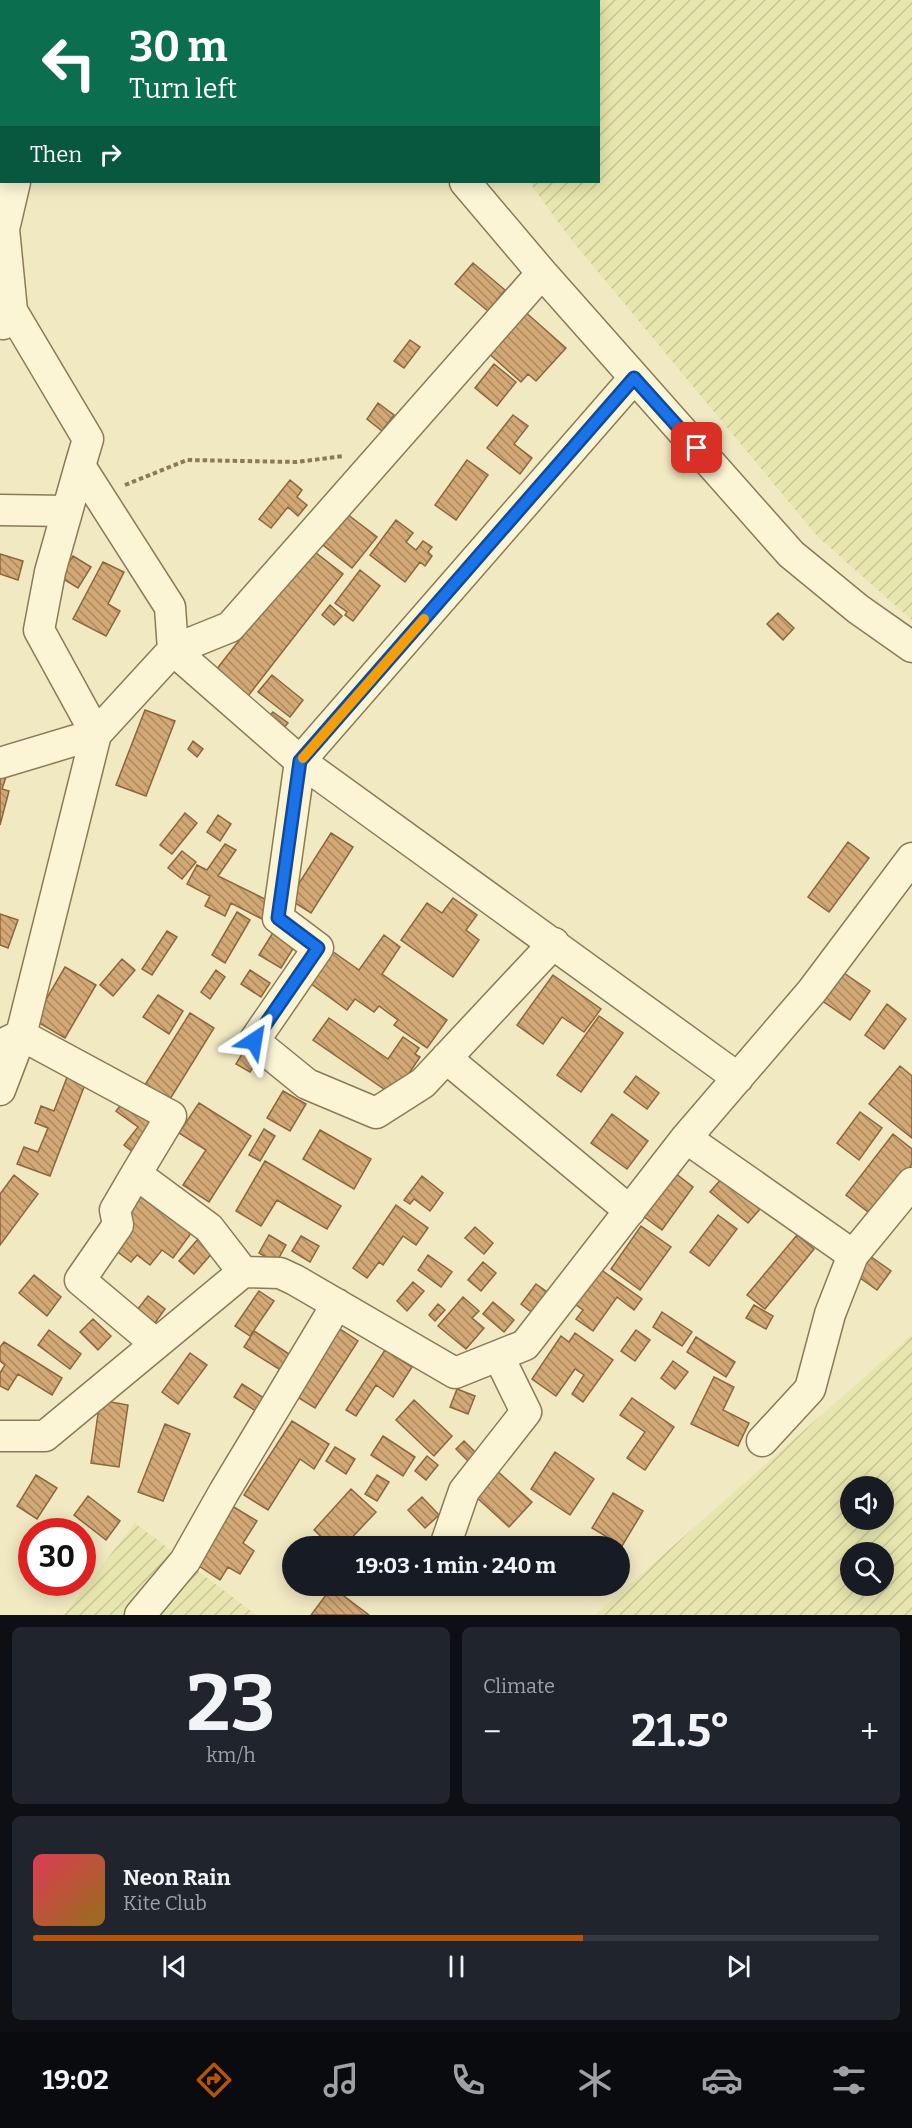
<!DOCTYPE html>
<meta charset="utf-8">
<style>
body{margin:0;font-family:Bitter,serif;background:#20242c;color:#f1f3f6;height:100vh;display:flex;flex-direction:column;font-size:22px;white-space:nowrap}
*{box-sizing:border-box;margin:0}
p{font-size:20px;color:#9ea1a6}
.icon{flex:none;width:33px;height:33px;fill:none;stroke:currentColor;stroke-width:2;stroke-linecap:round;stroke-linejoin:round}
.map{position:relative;height:1615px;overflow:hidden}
.drawer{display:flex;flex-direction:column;gap:12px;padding:12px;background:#0d0f14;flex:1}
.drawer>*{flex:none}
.hud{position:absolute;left:0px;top:0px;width:600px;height:183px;box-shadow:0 3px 15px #0003;background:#0b6e4f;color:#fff;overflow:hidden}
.buttons{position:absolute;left:840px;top:1476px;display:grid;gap:12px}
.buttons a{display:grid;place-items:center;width:54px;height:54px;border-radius:50%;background:#171b24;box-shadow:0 3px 15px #0003;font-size:30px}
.speed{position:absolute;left:18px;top:1518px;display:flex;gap:12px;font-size:30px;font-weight:700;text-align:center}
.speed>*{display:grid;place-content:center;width:78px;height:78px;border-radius:50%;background:#171b24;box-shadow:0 3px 15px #0003;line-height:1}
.speed .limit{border:9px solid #d22;background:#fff;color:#111}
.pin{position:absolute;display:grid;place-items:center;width:51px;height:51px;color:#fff;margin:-26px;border-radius:12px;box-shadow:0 3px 9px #0006}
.me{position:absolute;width:66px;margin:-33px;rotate:33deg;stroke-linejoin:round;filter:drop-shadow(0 0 4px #0008)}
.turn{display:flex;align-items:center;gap:21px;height:126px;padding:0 30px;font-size:27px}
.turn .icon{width:78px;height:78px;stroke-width:2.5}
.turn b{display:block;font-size:42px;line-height:51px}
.then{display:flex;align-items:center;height:57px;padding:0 30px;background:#0003;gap:12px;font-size:22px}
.big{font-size:45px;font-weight:700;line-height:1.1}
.drawer .widget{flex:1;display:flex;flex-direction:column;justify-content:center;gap:9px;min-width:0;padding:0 21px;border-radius:9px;background:#20242c}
.drawer .dial{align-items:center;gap:0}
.dial b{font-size:78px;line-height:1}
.song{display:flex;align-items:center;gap:18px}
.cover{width:72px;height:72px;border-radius:9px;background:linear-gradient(135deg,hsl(350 70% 55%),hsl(40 70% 35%))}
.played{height:6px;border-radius:3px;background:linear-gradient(90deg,#b45309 65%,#363941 65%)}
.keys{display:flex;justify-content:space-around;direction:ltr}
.heat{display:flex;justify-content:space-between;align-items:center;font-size:33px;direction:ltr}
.drawer .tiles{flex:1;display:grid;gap:12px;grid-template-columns:1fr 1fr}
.widget:last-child{grid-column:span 2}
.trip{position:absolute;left:282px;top:1536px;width:348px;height:60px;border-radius:30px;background:#171b24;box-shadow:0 3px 15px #0003;font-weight:700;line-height:60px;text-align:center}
.menu{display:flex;height:96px;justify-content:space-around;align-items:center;background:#090b0e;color:#9ea1a6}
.menu .icon{width:42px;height:42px}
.menu .selected{color:#b45309}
.menu b{font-size:27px;color:#f1f3f6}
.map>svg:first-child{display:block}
.farmland{fill:url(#farmland-furrows);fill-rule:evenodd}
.building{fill:url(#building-back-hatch);stroke:#8d663b;stroke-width:1.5}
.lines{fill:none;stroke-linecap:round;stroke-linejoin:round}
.minor-casing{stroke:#8c7a57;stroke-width:33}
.path{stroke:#8c7a57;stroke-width:4;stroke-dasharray:4.5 3;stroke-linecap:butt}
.minor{stroke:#fbf5d6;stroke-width:30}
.route-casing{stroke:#114b97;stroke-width:15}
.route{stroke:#1a73e8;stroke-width:10}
.slow{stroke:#f59e0b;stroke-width:10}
</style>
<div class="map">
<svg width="912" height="1615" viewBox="0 0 912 1615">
<defs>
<pattern id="farmland-furrows" width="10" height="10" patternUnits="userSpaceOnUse" patternTransform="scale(1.5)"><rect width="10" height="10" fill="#e7e6ae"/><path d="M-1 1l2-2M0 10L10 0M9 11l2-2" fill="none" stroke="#c7c695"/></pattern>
<pattern id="building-back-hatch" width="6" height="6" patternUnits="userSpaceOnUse" patternTransform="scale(1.5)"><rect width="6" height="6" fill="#d2a875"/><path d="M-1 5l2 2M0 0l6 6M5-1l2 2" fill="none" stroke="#ac895f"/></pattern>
</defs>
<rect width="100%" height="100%" fill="#f1e9c2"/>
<path class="farmland" d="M398,0H912V620L818,537L570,238L529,182H598V2Z
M912,1335V1615H595ZM850,1486H884V1520H850ZM850,1552H884V1586H850Z
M135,1523L256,1615H64Z"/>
<path class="building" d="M473,263L505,290L488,311L455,284Z
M523,310L566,348L536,381L528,374L521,382L486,351Z
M410,340L420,347L404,368L394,361Z
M494,364L516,382L497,406L475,388Z
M378,403L394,415L382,431L367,419Z
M513,415L528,426L514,444L532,458L520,474L487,448Z
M467,460L488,475L456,520L435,505Z
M290,480L302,490L297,497L307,505L298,516L288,507L271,528L259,519Z
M347,514L377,537L352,568L323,545Z
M396,520L413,533L406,542L416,550L423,541L432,547L428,552L432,556L425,566L420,562L405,582L370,555Z
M311,549L343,574L248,696L216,670Z
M0,554L23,561L18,580L0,574Z
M73,556L91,567L78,588L60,577Z
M103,562L124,572L108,604L120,611L106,636L73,619Z
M360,570L380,586L353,621L345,615L347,612L335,603Z
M330,605L342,616L334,625L322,615Z
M778,613L794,628L783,640L767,624Z
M272,675L303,700L290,717L258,692Z
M145,710L175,721L146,796L116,785Z
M273,712L288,723L280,733L265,721Z
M193,741L203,749L197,757L188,749Z
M0,775L6,777L2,789L9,791L0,825Z
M185,813L197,823L172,854L160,845Z
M218,815L231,824L220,841L207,832Z
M331,833L353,847L311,913L289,899Z
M848,842L869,858L829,912L808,897Z
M225,844L236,850L218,876L279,906L270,923L231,903L225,916L205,906L210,896L187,884L197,865L207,870Z
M182,851L196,862L182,879L168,868Z
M453,898L477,915L466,930L479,940L453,977L401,940L427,903L442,913Z
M237,912L250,920L225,963L212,955Z
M0,914L18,920L8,948L0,945Z
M277,926L299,939L281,968L259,955Z
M167,931L177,937L152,975L142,969Z
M384,935L400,947L382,974L447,1020L427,1048L394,1025L398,1020L379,1006L374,1012L355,999L347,1010L310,983L332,951L359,970Z
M122,959L135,970L113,996L100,985Z
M65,967L96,985L65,1038L34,1020Z
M216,970L225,977L210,999L201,992Z
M250,970L270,983L261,997L241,984Z
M841,971L870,991L850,1020L821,1000Z
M553,975L601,1009L584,1032L562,1017L543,1044L517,1025Z
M158,995L183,1011L169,1034L143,1017Z
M887,1004L906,1019L884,1049L865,1035Z
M190,1013L214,1028L167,1104L143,1088Z
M599,1016L623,1033L581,1092L557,1075Z
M329,1018L388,1059L403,1037L419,1048L415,1054L420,1057L394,1096L313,1040Z
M245,1049L259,1058L250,1072L236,1064Z
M900,1066L912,1076V1138L869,1104Z
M71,1067L89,1074L50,1176L17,1164L24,1147L38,1152L48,1128L35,1123L41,1106L54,1111Z
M636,1076L659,1093L647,1109L624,1092Z
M283,1091L306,1104L290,1131L267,1118Z
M126,1098L161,1124L138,1156L124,1145L138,1127L116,1111Z
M199,1103L251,1136L209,1202L183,1185L206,1150L179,1133Z
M860,1112L882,1128L859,1160L837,1143Z
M612,1114L648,1141L627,1169L591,1143Z
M264,1129L275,1136L260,1161L249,1155Z
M320,1130L371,1159L354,1189L303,1159Z
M893,1134L912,1149V1164L872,1215L846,1195Z
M265,1161L341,1206L327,1229L277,1200L261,1226L236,1211Z
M675,1173L693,1187L662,1230L643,1216Z
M14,1175L38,1194L0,1245V1194Z
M422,1176L443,1193L430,1211L414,1199L410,1204L404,1200Z
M722,1178L760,1209L748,1223L710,1192Z
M137,1191L192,1232L173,1258L162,1250L150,1265L137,1255L131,1262L115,1250Z
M396,1205L428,1228L416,1245L403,1236L383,1265L379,1262L367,1278L353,1268Z
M718,1215L737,1229L709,1266L690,1252Z
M641,1226L671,1247L640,1290L611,1269Z
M475,1227L493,1243L484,1254L465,1238Z
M269,1235L286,1245L276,1263L259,1253Z
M797,1235L814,1249L765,1309L747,1295Z
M301,1236L319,1246L310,1262L292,1251Z
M198,1239L213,1252L194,1274L179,1261Z
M428,1255L452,1272L441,1287L418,1270Z
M870,1256L891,1271L877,1290L856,1275Z
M483,1262L496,1273L481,1291L468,1280Z
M600,1269L642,1299L634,1310L617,1297L593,1331L576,1319L583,1310L575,1304Z
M34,1275L61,1297L47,1316L19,1293Z
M413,1282L424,1291L407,1311L397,1301Z
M536,1284L550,1294L534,1314L521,1304Z
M259,1291L274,1301L250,1336L235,1326Z
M148,1296L165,1309L155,1323L137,1310Z
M463,1297L479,1311L472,1318L484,1328L466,1349L438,1326Z
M493,1302L514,1320L504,1332L483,1314Z
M438,1304L445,1310L435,1321L429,1315Z
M754,1305L773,1316L766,1329L746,1318Z
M662,1312L692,1332L682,1346L653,1327Z
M93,1319L111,1336L98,1350L80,1332Z
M334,1325L358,1341L315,1408L291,1393Z
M49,1330L81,1354L70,1369L38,1345Z
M636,1330L650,1340L635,1361L621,1351Z
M254,1331L292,1356L282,1371L244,1347Z
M575,1333L613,1360L583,1402L572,1394L584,1375L575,1369L556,1396L532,1379L561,1336L569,1342Z
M696,1337L735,1362L726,1377L687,1352Z
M4,1342L62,1378L52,1395L18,1374L8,1390L0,1386V1373L5,1365L0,1361V1347Z
M385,1350L412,1367L393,1397L376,1385L356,1416L346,1410Z
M190,1353L207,1365L178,1404L162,1392Z
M673,1361L688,1372L675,1389L661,1378Z
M714,1377L734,1387L723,1410L749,1423L738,1446L691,1424Z
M242,1384L267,1400L259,1413L234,1397Z
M457,1389L475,1396L468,1414L450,1407Z
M632,1398L674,1427L645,1470L627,1458L645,1432L620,1415Z
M100,1400L128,1405L119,1467L91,1463Z
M414,1400L452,1436L434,1456L396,1420Z
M292,1421L329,1444L314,1469L300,1459L268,1510L244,1495Z
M165,1424L190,1434L163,1501L138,1492Z
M383,1436L415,1457L403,1476L371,1455Z
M464,1441L477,1454L469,1462L456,1449Z
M335,1447L355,1459L346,1474L326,1461Z
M555,1452L594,1479L570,1515L531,1489Z
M427,1456L438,1465L426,1480L415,1471Z
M496,1470L532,1502L509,1527L474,1495Z
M36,1475L57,1488L37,1519L17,1506Z
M377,1475L389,1482L377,1501L365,1494Z
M351,1489L376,1512L344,1546H331L314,1530Z
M613,1493L643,1511L622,1546L592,1528Z
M88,1496L120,1521L106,1540L74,1515Z
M422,1497L439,1515L425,1528L408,1510Z
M232,1506L257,1521L243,1543L254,1551L240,1574L228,1567L220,1580L196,1564Z
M332,1587L369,1615H311Z"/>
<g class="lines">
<defs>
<path id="minor" d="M312,0L313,2
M167,2L168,0
M465,182L542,273L791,554L858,609L912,647
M0,305L12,311L88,439L80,466L170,607L173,650L300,761L738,1078
M3,324L12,311L4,229L15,182
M0,510L67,511
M0,763L96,734L39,630L50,572L80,466
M554,943L423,1083L376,1113L307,1084L254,1041L318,948L278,918L300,761L634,378
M5,1043L21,1035L171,1116L136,1174L209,1228L243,1272
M446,1058L630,1211
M0,1090L21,1035L96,734L173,650L230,627L542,273
M686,1138L853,1255L912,1183
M136,1174L115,1210L118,1225L80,1280L156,1344
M0,1436H45L243,1272L280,1273L295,1280L455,1373L525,1345L686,1138L812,991L912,858
M762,1441L810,1389L830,1314L853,1255
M445,1546L464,1491L526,1412L499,1357
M140,1615L185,1561L224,1492L337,1304"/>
</defs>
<use href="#minor" class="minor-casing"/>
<path class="path" d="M125,485L187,460L297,462L344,456"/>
<use href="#minor" class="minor"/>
</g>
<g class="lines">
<defs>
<path id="route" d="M254,1041L318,948L278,918L300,761L634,378L697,448"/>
</defs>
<use href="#route" class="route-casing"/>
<use href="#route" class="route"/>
<path class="slow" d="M303,758L424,619"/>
</g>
</svg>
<div class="buttons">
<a><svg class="icon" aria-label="sound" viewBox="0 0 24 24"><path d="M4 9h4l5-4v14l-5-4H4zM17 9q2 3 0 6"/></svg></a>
<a><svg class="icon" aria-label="search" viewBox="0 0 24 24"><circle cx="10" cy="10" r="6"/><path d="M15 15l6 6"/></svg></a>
</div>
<div class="speed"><div class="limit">30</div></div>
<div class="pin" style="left:697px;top:448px;background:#d93025"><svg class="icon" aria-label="arrive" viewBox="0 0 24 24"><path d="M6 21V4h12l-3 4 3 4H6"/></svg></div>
<svg class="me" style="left:254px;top:1041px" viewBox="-20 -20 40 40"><path d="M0-17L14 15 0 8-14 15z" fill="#1a73e8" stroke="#fff" stroke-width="4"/></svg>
<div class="trip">19:03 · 1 min · 240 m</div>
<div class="hud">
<div class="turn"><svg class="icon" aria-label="left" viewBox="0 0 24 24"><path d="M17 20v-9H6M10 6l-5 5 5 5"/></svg><div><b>30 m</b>Turn left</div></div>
<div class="then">Then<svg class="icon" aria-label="right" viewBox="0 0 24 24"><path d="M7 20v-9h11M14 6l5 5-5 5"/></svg></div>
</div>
</div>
<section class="drawer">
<div class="tiles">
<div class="widget dial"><b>23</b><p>km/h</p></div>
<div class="widget"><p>Climate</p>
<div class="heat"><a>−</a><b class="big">21.5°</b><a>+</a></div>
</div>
<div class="widget">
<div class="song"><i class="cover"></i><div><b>Neon Rain</b><p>Kite Club</p></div></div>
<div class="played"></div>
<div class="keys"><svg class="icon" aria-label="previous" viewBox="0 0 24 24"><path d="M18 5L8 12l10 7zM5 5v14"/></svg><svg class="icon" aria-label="pause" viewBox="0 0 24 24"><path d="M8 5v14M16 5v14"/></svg><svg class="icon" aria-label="next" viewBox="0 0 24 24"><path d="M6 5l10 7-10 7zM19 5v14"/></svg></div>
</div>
</div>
</section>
<nav class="menu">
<b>19:02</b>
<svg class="icon selected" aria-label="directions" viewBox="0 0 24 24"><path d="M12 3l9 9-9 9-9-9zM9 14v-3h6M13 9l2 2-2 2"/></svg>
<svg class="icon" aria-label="music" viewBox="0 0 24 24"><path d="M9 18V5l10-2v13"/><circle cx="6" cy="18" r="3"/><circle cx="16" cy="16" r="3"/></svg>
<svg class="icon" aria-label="phone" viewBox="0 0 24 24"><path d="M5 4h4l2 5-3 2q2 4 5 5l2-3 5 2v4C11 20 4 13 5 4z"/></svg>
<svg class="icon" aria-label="climate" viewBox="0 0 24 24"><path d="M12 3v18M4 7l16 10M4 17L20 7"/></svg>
<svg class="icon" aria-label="car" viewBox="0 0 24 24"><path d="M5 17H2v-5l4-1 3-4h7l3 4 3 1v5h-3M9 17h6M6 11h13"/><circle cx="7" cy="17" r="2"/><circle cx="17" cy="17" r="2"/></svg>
<svg class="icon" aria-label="filters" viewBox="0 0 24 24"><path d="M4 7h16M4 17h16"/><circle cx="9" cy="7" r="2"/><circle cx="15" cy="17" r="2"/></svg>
</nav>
